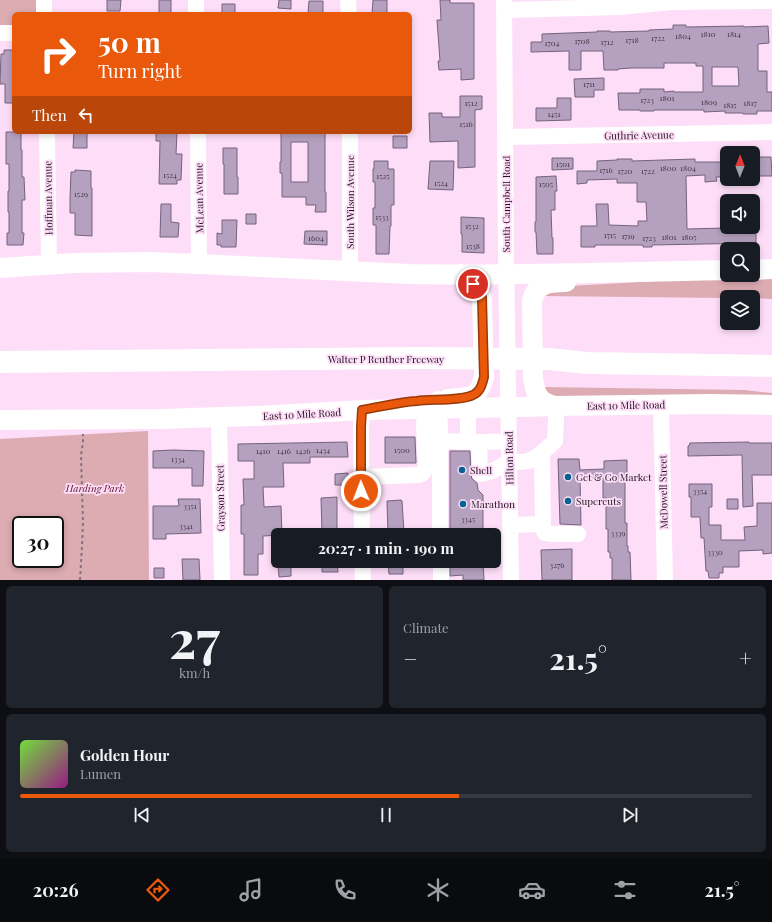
<!DOCTYPE html>
<meta charset="utf-8">
<style>
body{margin:0;font-family:"Playfair Display",serif;background:#20242c;color:#f1f3f6;height:100vh;display:flex;flex-direction:column;font-size:15px;white-space:nowrap}
*{box-sizing:border-box;margin:0}
p{font-size:13px;color:#9ea1a6}
.icon{flex:none;width:22px;height:22px;fill:none;stroke:currentColor;stroke-width:2;stroke-linecap:round;stroke-linejoin:round}
.map{position:relative;height:580px;overflow:hidden}
.side{display:flex;flex-direction:column;gap:6px;padding:6px;background:#0d0f14;flex:1}
.side>*{flex:none}
.top-card{position:absolute;left:12px;top:12px;width:400px;height:122px;border-radius:6px;box-shadow:0 2px 6px #0003;background:#ea580c;color:#fff;overflow:hidden}
.needle{width:26px;rotate:1deg}
.controls{position:absolute;left:720px;top:146px;display:grid;gap:8px}
.controls a{display:grid;place-items:center;width:40px;height:40px;border-radius:6px;background:#171b24;box-shadow:0 2px 6px #0003;font-size:20px}
.speed{position:absolute;left:12px;top:516px;display:flex;gap:8px;font-size:20px;font-weight:700;text-align:center}
.speed>*{display:grid;place-content:center;width:52px;height:52px;border-radius:50%;background:#171b24;box-shadow:0 2px 6px #0003;line-height:1}
.speed .limit{border:2px solid #111;border-radius:6px;background:#fff;color:#111}
.pin{position:absolute;display:grid;place-items:center;width:34px;height:34px;color:#fff;margin:-17px;border:2px solid #fff;border-radius:50%;box-shadow:0 1px 4px #0007}
.me{position:absolute;width:44px;margin:-22px;rotate:359deg;stroke-linejoin:round;filter:drop-shadow(0 0 3px #0008)}
.turn{display:flex;align-items:center;gap:14px;height:84px;padding:0 20px;font-size:18px}
.turn .icon{width:52px;height:52px;stroke-width:2.5}
.turn b{display:block;font-size:28px;line-height:34px}
.then{display:flex;align-items:center;height:38px;padding:0 20px;background:#0003;gap:8px;font-size:15px}
.big{font-size:30px;font-weight:700;line-height:1.1}
.side .tile{flex:1;display:flex;flex-direction:column;justify-content:center;gap:6px;min-width:0;padding:0 14px;border-radius:6px;background:#20242c}
.side .dial{align-items:center;gap:0}
.dial b{font-size:52px;line-height:1}
.song{display:flex;align-items:center;gap:12px}
.cover{width:48px;height:48px;border-radius:6px;background:linear-gradient(135deg,hsl(100 70% 55%),hsl(310 70% 35%))}
.played{height:4px;border-radius:2px;background:linear-gradient(90deg,#ea580c 60%,#363941 60%)}
.keys{display:flex;justify-content:space-around;direction:ltr}
.heat{display:flex;justify-content:space-between;align-items:center;font-size:22px;direction:ltr}
.side .tiles{flex:1;display:grid;gap:6px;grid-template-columns:1fr 1fr}
.tile:last-child{grid-column:span 2}
.trip{position:absolute;left:271px;top:528px;width:230px;height:40px;border-radius:6px;background:#171b24;box-shadow:0 2px 6px #0003;font-weight:700;line-height:40px;text-align:center}
.tab-bar{display:flex;height:64px;justify-content:space-around;align-items:center;background:#090b0e;color:#9ea1a6}
.tab-bar .icon{width:28px;height:28px}
.tab-bar .current{color:#ea580c}
.tab-bar b{font-size:18px;color:#f1f3f6}
.map>svg:first-child{display:block}
.green{fill:#ddabb2;fill-rule:evenodd}
.building{fill:#b5a1bf;stroke:#74627e;fill-rule:evenodd}
.lines{fill:none;stroke-linecap:round;stroke-linejoin:round}
.path{stroke:#867182;stroke-width:2;stroke-dasharray:3 3;stroke-linecap:butt}
.minor{stroke:#fff;stroke-width:16}
.major{stroke:#fff;stroke-width:20}
.highway{stroke:#fff;stroke-width:22}
.route-casing{stroke:#983908;stroke-width:10}
.route{stroke:#ea580c;stroke-width:7}
.poi-dot{fill:#066292;stroke:#fdddf7;stroke-width:1.5}
.labels{text-anchor:middle;stroke-width:3.5;stroke-linejoin:round;paint-order:stroke}
.number-label{font-size:8px;fill:#433644}
.street-label{font-size:10px;fill:#1d121b;stroke:#fdddf7}
.poi-label{font-size:10px;fill:#1d121b;stroke:#fdddf7;text-anchor:start}
.park-label{font-size:10px;font-style:italic;fill:#611129;stroke:#fdddf7}
</style>
<div class="map">
<svg width="772" height="580" viewBox="0 0 772 580">
<rect width="100%" height="100%" fill="#fdddf7"/>
<path class="green" d="M0,0H38L39,14H14V25H0Z
M772,278V299L753,298V297H727V298L539,296L552,287L674,280Z
M542,387L744,390L772,393V398L550,397Z
M148,431L149,580H0V439ZM21,525H55V559H21Z"/>
<path class="building" d="M107,0H121L120,11H107Z
M159,0H171V13H159Z
M279,0H291V9L278,8Z
M373,0H387V14H372Z
M440,0H450V3H474V79L461,80V69L439,70L438,61H440L437,20H441Z
M309,1H323V14H308Z
M222,4H235V14H222Z
M673,25H686V27L744,26V27L768,26L769,43L758,44V71H767V92H772V111H757V114H743V113H725V111L704,112V110H654V111H640V110H619L618,93H640V89H664V92L674,91V92H703V66H696V63H664V68H631L618,69V70H604L603,51H581V70H569V51L531,52V42H542V34L597,32V31H610V32L649,31V30L673,29ZM712,67H738L739,86H712Z
M4,50H14V103H5V84H0L1,54H4Z
M604,78V90H594V97H575L574,79Z
M460,96H482V109L475,110V167L458,168V141L430,142L429,113H442V117H460Z
M557,98H571V120L536,121V108H557Z
M6,132H21V150H22V177H24L25,200H22V233H24L23,245H7V233H9V212H8V191H9V164H6Z
M74,132H87V148H73Z
M156,132H177L176,154H182L181,180H177V184H159L160,141H156Z
M311,132H325V192H326V212H315L316,205H306V197H282V173H280V162H281V133H311ZM291,142H308V182H291Z
M393,136H407V148H393Z
M223,148H237V177H238V194H224V164H223Z
M753,157H771L772,176H753Z
M552,158H573V169L552,170Z
M617,159H632V161L695,159V162H726L727,177H716L717,181L705,182V175L686,176L687,229L726,228V227H756V243L652,245V247H643V245H595V247H581V226H597L596,204H608L609,225L638,226V221H647L646,202H637V183H617V179L587,180V183L577,184V171H597V161L617,160Z
M374,161H388V169H394V205H391V226H390L389,254H376V225H373V208H375V182H373V169H374Z
M430,161H454L453,190L428,189Z
M75,170L91,171V188H92V236L75,235V213H70V198L71,172H75Z
M556,176L557,191H555V210H551L552,238H553V254H537L536,232H535V222H536V177Z
M161,204H171V222L179,223L178,237H160Z
M246,214H256V224H246Z
M461,217L484,218V253L462,252V234H461Z
M222,220H237L236,247H221V245H217V233L222,234Z
M305,231H327V245L304,244Z
M385,437H415L416,463H385Z
M347,442L348,457H310V463H283L284,487H263L264,507L281,506L282,535L263,536V554H258V575H244V534H241V505H244L243,479H254V461H238V444Z
M749,442V443H772V475H752L753,506L743,507L742,455L688,456V446H689L690,443Z
M173,450L204,451L203,486H192V468H153V451Z
M450,451H470L471,475L472,479L477,483L478,490L483,495V529L480,531V534H475V535H450Z
M558,459H579L580,470L604,469V461L627,460V473H625V523H627V546H628V552H630L631,580H612V558H610V552H608V529H606V498H603V478H580L581,525L560,524Z
M348,473V485H335V474Z
M689,484H712V507H709V525H721V540H745L744,527L757,526V503H772V553L763,554V550L739,551V567H723V573H719V578H709L708,571H706L704,538H701L700,517H691V497H689Z
M337,497V532H322L321,498Z
M178,499H200L201,533L166,534V539H153V506H179Z
M727,499H738V509H727Z
M401,500L402,501L404,533L388,534L387,501Z
M572,549V580H542L541,550Z
M182,559H199L200,580H183Z
M322,561H337L338,572H322Z
M463,561H483L484,580H463V575L450,576V565L463,564Z
M388,562H403V574H389Z
M278,565H291V576L279,577Z
M154,568H164V578H154Z"/>
<g class="lines">
<path class="path" d="M80,580L82,546L83,523L81,455L83,443V434"/>
<path class="minor" d="M44,0V14
M196,0V14
M348,0L349,14
M504,0L506,262L511,580
M504,10L620,7L671,2L772,1
M0,33H14
M47,132L49,264
M198,132L199,264
M350,132V272
M506,137L772,132
M438,399L440,426V535
M661,404L665,580
M468,408V442
M362,410L361,429L362,535
M219,417L222,580
M440,441L483,442L509,441
M479,442L480,474C491,474 499,466 509,463C515,461 522,463 528,461C536,459 548,447 555,441L556,419L555,406
M542,453L543,528L545,533L553,534H578
M361,477L419,475L423,473L426,468L424,426L425,408
M510,525L543,524
M362,561L363,580
M441,561V580"/>
<path class="major" d="M0,268L74,263L150,262L199,264L409,274C515,276 621,272 727,270
M753,270L772,269
M448,399L469,397L477,393L481,386L484,377L482,301C481,288 471,280 460,274
M555,406C538,402 535,394 533,377L532,301C536,283 550,282 566,282
M0,420L161,419L219,417L258,416L362,410L525,407L555,406L710,404L772,405"/>
<path class="highway" d="M0,362L420,358L549,359L587,363L772,366"/>
</g>
<g class="lines">
<defs>
<path id="route" d="M361,491V427L362,410C380,407 399,402 417,401C432,399 461,401 473,395C480,392 482,385 484,377L482,298L480,291L473,284"/>
</defs>
<use href="#route" class="route-casing"/>
<use href="#route" class="route"/>
</g>
<g class="poi-dot">
<circle cx="462" cy="470" r="4"/>
<circle cx="568" cy="477" r="4"/>
<circle cx="568" cy="501" r="4"/>
<circle cx="463" cy="504" r="4"/>
</g>
<g class="labels">
<g class="number-label">
<text x="708" y="37">1810</text>
<text x="734" y="37">1814</text>
<text x="683" y="39">1804</text>
<text x="658" y="41">1722</text>
<text x="632" y="43">1718</text>
<text x="582" y="44">1708</text>
<text x="607" y="45">1712</text>
<text x="552" y="46">1704</text>
<text x="589" y="87">1711</text>
<text x="667" y="101">1801</text>
<text x="647" y="103">1723</text>
<text x="709" y="105">1809</text>
<text x="471" y="106">1512</text>
<text x="750" y="106">1817</text>
<text x="730" y="108">1815</text>
<text x="554" y="117">1451</text>
<text x="466" y="127">1516</text>
<text x="563" y="167">1501</text>
<text x="668" y="171">1800</text>
<text x="688" y="171">1804</text>
<text x="606" y="173">1716</text>
<text x="625" y="174">1720</text>
<text x="648" y="174">1722</text>
<text x="170" y="178">1524</text>
<text x="383" y="179">1525</text>
<text x="441" y="186">1524</text>
<text x="546" y="187">1505</text>
<text x="81" y="197">1529</text>
<text x="382" y="220">1533</text>
<text x="472" y="229">1532</text>
<text x="610" y="238">1715</text>
<text x="628" y="239">1719</text>
<text x="669" y="240">1801</text>
<text x="689" y="240">1805</text>
<text x="316" y="241">1604</text>
<text x="649" y="241">1723</text>
<text x="473" y="249">1538</text>
<text x="323" y="453">1434</text>
<text x="402" y="453">1500</text>
<text x="263" y="454">1410</text>
<text x="284" y="454">1416</text>
<text x="303" y="454">1426</text>
<text x="178" y="462">1334</text>
<text x="700" y="494">3354</text>
<text x="190" y="509">3351</text>
<text x="468" y="522">3345</text>
<text x="186" y="529">3341</text>
<text x="618" y="536">3339</text>
<text x="715" y="555">3330</text>
<text x="557" y="568">3276</text>
</g>
<g class="street-label">
<text transform="translate(639 135) rotate(-1)" y="4">Guthrie Avenue</text>
<text transform="translate(48 198) rotate(-91)" y="4">Hoffman Avenue</text>
<text transform="translate(199 198) rotate(-91)" y="4">McLean Avenue</text>
<text transform="translate(350 202) rotate(-90)" y="4">South Wilson Avenue</text>
<text transform="translate(506 204) rotate(-90)" y="4">South Campbell Road</text>
<text x="386" y="363">Walter P Reuther Freeway</text>
<text transform="translate(626 405) rotate(-1)" y="4">East 10 Mile Road</text>
<text transform="translate(302 414) rotate(-3)" y="4">East 10 Mile Road</text>
<text transform="translate(509 458) rotate(-91)" y="4">Hilton Road</text>
<text transform="translate(663 492) rotate(-91)" y="4">McDowell Street</text>
<text transform="translate(220 498) rotate(-91)" y="4">Grayson Street</text>
</g>
<g class="poi-label">
<text x="470" y="474">Shell</text>
<text x="576" y="481">Get &amp; Go Market</text>
<text x="576" y="505">Supercuts</text>
<text x="471" y="508">Marathon</text>
</g>
<g class="park-label">
<text x="95" y="492">Harding Park</text>
</g>
</g>
</svg>
<div class="controls">
<a><svg class="needle" viewBox="-14 -14 28 28"><path d="M0-13l5 13h-10z" fill="#e53935"/><path d="M0 13l5-13h-10z" fill="#9ea1a6"/></svg></a>
<a><svg class="icon" aria-label="sound" viewBox="0 0 24 24"><path d="M4 9h4l5-4v14l-5-4H4zM17 9q2 3 0 6"/></svg></a>
<a><svg class="icon" aria-label="search" viewBox="0 0 24 24"><circle cx="10" cy="10" r="6"/><path d="M15 15l6 6"/></svg></a>
<a><svg class="icon" aria-label="layers" viewBox="0 0 24 24"><path d="M12 4l9 5-9 5-9-5zM3 14l9 5 9-5"/></svg></a>
</div>
<div class="speed"><div class="limit">30</div></div>
<div class="pin" style="left:473px;top:284px;background:#d93025"><svg class="icon" aria-label="arrive" viewBox="0 0 24 24"><path d="M6 21V4h12l-3 4 3 4H6"/></svg></div>
<svg class="me" style="left:361px;top:491px" viewBox="-20 -20 40 40"><circle r="17" fill="#ea580c" stroke="#fff" stroke-width="3"/><path d="M0-11L8 9 0 5-8 9z" fill="#fff"/></svg>
<div class="trip">20:27 · 1 min · 190 m</div>
<div class="top-card">
<div class="turn"><svg class="icon" aria-label="right" viewBox="0 0 24 24"><path d="M7 20v-9h11M14 6l5 5-5 5"/></svg><div><b>50 m</b>Turn right</div></div>
<div class="then">Then<svg class="icon" aria-label="left" viewBox="0 0 24 24"><path d="M17 20v-9H6M10 6l-5 5 5 5"/></svg></div>
</div>
</div>
<section class="side">
<div class="tiles">
<div class="tile dial"><b>27</b><p>km/h</p></div>
<div class="tile"><p>Climate</p>
<div class="heat"><a>−</a><b class="big">21.5°</b><a>+</a></div>
</div>
<div class="tile">
<div class="song"><i class="cover"></i><div><b>Golden Hour</b><p>Lumen</p></div></div>
<div class="played"></div>
<div class="keys"><svg class="icon" aria-label="previous" viewBox="0 0 24 24"><path d="M18 5L8 12l10 7zM5 5v14"/></svg><svg class="icon" aria-label="pause" viewBox="0 0 24 24"><path d="M8 5v14M16 5v14"/></svg><svg class="icon" aria-label="next" viewBox="0 0 24 24"><path d="M6 5l10 7-10 7zM19 5v14"/></svg></div>
</div>
</div>
</section>
<nav class="tab-bar">
<b>20:26</b>
<svg class="icon current" aria-label="directions" viewBox="0 0 24 24"><path d="M12 3l9 9-9 9-9-9zM9 14v-3h6M13 9l2 2-2 2"/></svg>
<svg class="icon" aria-label="music" viewBox="0 0 24 24"><path d="M9 18V5l10-2v13"/><circle cx="6" cy="18" r="3"/><circle cx="16" cy="16" r="3"/></svg>
<svg class="icon" aria-label="phone" viewBox="0 0 24 24"><path d="M5 4h4l2 5-3 2q2 4 5 5l2-3 5 2v4C11 20 4 13 5 4z"/></svg>
<svg class="icon" aria-label="climate" viewBox="0 0 24 24"><path d="M12 3v18M4 7l16 10M4 17L20 7"/></svg>
<svg class="icon" aria-label="car" viewBox="0 0 24 24"><path d="M5 17H2v-5l4-1 3-4h7l3 4 3 1v5h-3M9 17h6M6 11h13"/><circle cx="7" cy="17" r="2"/><circle cx="17" cy="17" r="2"/></svg>
<svg class="icon" aria-label="filters" viewBox="0 0 24 24"><path d="M4 7h16M4 17h16"/><circle cx="9" cy="7" r="2"/><circle cx="15" cy="17" r="2"/></svg>
<b>21.5°</b>
</nav>
